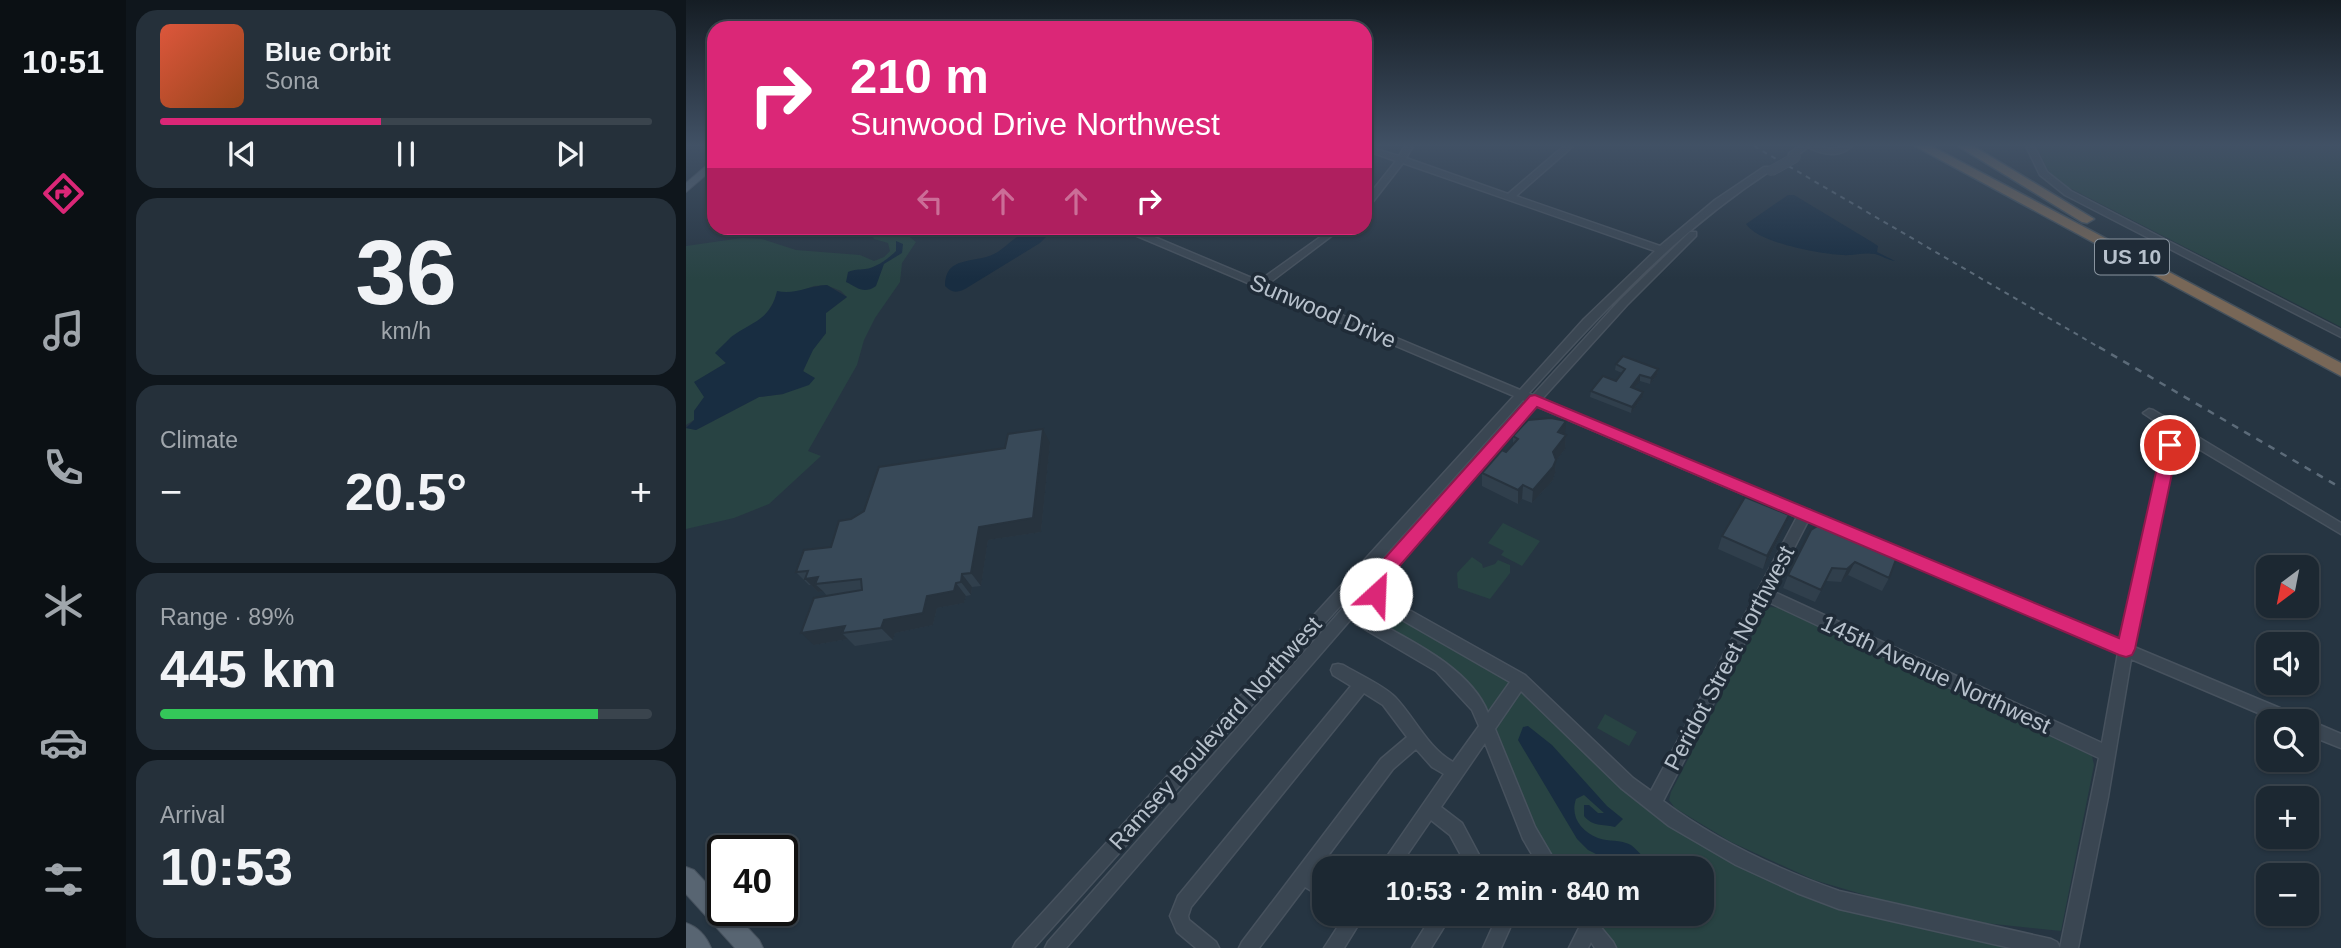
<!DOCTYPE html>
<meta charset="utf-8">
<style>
body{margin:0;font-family:Arial,sans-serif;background:#25303a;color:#f1f3f6;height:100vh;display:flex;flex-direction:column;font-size:26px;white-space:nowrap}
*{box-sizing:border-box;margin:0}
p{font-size:23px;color:#a0a6ac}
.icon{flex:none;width:38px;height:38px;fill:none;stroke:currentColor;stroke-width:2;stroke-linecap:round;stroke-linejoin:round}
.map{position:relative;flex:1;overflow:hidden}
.drawer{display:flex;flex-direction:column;gap:10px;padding:10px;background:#0f161c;width:560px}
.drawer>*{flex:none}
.banner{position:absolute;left:21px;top:21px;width:665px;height:214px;border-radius:21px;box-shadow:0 2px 5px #0004,0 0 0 2px #3a444d;background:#db2777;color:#fff;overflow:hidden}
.needle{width:46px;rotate:212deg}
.tools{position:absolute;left:1570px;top:555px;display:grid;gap:14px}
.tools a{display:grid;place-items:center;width:63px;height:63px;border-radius:14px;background:#1c2832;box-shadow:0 2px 5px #0004,0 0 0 2px #3a444d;font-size:35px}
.speed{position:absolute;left:21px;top:835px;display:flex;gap:14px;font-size:35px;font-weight:700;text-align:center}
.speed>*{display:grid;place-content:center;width:91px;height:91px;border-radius:50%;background:#1c2832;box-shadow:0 2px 5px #0004,0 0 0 2px #3a444d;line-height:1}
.speed .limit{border:4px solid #111;border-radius:10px;background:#fff;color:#111}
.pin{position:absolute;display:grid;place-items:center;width:60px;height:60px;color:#fff;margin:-30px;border:4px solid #fff;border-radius:50%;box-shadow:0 2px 7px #0007}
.me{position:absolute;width:77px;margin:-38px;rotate:25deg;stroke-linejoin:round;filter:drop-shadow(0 0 5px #0008)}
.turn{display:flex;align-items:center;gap:24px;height:147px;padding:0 28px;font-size:32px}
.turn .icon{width:91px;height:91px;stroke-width:2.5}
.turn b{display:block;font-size:49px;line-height:60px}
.lanes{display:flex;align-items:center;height:66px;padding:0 28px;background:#0003;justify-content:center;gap:35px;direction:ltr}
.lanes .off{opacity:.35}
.big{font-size:52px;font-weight:700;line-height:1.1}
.drawer .tile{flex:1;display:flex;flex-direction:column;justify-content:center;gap:10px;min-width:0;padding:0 24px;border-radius:21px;background:#25303a}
.drawer .dial{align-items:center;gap:0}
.dial b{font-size:91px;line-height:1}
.song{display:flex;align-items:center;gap:21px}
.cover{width:84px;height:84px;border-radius:10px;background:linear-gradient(135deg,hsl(10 70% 55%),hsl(20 70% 35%))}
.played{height:7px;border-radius:4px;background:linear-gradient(90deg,#db2777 45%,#3a444d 45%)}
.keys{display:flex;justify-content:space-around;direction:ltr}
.heat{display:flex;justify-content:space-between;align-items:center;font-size:38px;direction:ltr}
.charge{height:10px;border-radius:5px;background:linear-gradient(90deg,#34c759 89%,#3a444d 0)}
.trip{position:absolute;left:626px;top:856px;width:402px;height:70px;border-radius:21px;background:#1c2832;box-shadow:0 2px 5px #0004,0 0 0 2px #3a444d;font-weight:700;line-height:70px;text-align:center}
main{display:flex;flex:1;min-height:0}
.menu{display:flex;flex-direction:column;width:126px;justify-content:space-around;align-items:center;background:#0b1014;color:#a0a6ac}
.menu .icon{width:49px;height:49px}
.menu .on{color:#db2777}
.menu b{font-size:32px;color:#f1f3f6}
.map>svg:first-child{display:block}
.green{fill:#284343}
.water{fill:#182d41}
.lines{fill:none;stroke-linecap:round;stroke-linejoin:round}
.minor-casing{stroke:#47525e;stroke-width:3}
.major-casing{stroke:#47525e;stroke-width:2}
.highway-casing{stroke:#45515c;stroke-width:3}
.minor{fill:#3a4652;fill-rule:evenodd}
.major{fill:#586572;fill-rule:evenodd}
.highway{fill:#786757;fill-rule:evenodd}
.rail-far1{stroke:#5c6b79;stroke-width:2;stroke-dasharray:5 5;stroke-linecap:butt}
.rail{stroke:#5c6b79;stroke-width:2.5;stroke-dasharray:7 7;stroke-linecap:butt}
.minor-bridge-casing{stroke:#47525e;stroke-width:11;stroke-linecap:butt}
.minor-bridge{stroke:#3a4652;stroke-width:10}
.wall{fill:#303f4c}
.shaded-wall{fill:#27333e}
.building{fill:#384958;stroke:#27333e;stroke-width:2}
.route{fill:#db2777;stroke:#8e194d;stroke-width:2}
.labels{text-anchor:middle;stroke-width:7;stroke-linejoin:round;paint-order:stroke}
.shield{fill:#1f2b37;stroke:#89949f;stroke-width:2}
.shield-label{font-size:21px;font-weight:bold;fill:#b7c1cc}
.street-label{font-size:23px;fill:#b7c1cc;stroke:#1f2b37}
</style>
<main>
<nav class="menu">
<b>10:51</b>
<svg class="icon on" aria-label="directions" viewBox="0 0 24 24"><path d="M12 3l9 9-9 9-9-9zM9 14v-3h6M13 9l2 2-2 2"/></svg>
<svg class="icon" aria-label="music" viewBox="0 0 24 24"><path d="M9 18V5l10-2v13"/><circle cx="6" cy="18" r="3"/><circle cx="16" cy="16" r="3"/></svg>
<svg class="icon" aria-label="phone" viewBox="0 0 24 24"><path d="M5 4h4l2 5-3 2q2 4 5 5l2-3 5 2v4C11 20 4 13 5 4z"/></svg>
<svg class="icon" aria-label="climate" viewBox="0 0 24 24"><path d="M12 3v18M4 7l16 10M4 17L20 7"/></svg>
<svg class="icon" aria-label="car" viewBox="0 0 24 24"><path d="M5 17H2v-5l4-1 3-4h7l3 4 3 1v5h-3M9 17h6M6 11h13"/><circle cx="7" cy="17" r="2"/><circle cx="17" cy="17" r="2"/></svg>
<svg class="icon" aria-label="filters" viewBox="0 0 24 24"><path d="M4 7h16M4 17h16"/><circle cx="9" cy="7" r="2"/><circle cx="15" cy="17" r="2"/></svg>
</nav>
<section class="drawer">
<div class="tile">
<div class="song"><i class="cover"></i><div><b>Blue Orbit</b><p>Sona</p></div></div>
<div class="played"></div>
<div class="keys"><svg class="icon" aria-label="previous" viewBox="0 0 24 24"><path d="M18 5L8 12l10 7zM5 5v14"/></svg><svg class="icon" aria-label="pause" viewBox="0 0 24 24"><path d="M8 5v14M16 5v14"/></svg><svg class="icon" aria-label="next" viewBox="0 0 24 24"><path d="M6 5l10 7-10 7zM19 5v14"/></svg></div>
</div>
<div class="tile dial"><b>36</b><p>km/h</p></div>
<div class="tile"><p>Climate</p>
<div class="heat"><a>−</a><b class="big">20.5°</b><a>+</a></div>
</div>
<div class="tile"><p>Range · 89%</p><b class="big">445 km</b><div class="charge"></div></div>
<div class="tile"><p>Arrival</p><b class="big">10:53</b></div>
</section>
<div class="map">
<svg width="1655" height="948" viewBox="0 0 1655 948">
<rect width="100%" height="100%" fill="#263542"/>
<path class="green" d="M1350,146H1655V327L1372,182L1362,170Z
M182,228H217L220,234L230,242L216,263L214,282L189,318L178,340L171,365L122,451L135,456L83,504L48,518L0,529V428L10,430L73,397L97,394L117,372L126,350L140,333V313L161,297L155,291L140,285L128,286L89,300L77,319L46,337L30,353L40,363L9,382L19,397L8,411V420L0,425V246L56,238L76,239L110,250L174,255L188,261L198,257L204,251L202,243L188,239Z
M817,523L854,541L836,566L815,555L818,551L802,543Z
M786,557L796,564L797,568L809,564L812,560L824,565V573L804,599L772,588L771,573Z
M687,599L814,674L1041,856L1336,948H929L901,914H1017V868H870L846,825L796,706L680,617L678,607Z
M1085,607L1093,608L1406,756L1408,765L1375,931L1289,922L1206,903L1128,880L1045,842L989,808L983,800L985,792L1080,609Z
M919,714L951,732L943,746L911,728Z"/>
<path class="water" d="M1102,195H1108L1186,242L1192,246L1191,252L1209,261C1202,260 1196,256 1189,254C1178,252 1167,256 1156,255C1134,254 1072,243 1060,224Z
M340,232L363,234L354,243L279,289C270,293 266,293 259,286C259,255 288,264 308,254C320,248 327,237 340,232Z
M210,241L217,244L216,253L198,264L190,286C177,295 171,287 160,282L162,272C169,269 172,270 179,269C190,268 203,258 210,251Z
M141,285L161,297L140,313V333L127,350L117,371L129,378L123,385L97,394L73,397L10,430L0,428L8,420V411L18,397L8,382L40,363L29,353C34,348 40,342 45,337C66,321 84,321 91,291C109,295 122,286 141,285Z
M842,726L866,745L921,806L937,819L929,827C916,824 907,827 898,816V805H903L912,813H918L898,795L890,799C884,817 895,831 912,838C923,842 934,839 945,845C954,852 960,862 970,868H935L916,864L914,856L902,850L891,839L832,740L837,727Z"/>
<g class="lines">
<defs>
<path id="minor" d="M679,146L713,156L719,146H727L720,158L822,194L878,146H887L830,196L974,246L1029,200L1078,167H1084V171C991,232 917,311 843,393L847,395L933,301L1004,232H1010V236L941,305L856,399L1118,509L1124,510L1126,512L1435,641L1481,429L1457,413L1463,409L1467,410L1655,523V534L1491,436L1448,647L1613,716L1615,721L1620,719L1655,734V748L1620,734V721H1591L1445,659L1422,797L1392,948H1325L1153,909L1111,893L1050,865L983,826L935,788L835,691L809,729L849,827L873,868H854L837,839L799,743L755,807L776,823L800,868H782L764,835L745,820L712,868H693L758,774L746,767L730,749L707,769L629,873L639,880V899L619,887L573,948H553L556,942L695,759L721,737L697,705L678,693L505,907L502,916L503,920L530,942L533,948H510L491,932L484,916L492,896L665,686L647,675L645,670L647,665L652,664L657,665C672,674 697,685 709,697C729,718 741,747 767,762L793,726L786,710L750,671L670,624L665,619L380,948H359L362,942L657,608L656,604L348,948H327L330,942L828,396L437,230L436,228H447L573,281L647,228H656L582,284L834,390L898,319L969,251L717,163L682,208L679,209V200L710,161L679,150ZM837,400L841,402L676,588L675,582ZM850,406L1111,517L965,791L947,778L839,675L700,597L695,585ZM1122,521L1432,653L1416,743L1086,591ZM685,597L690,605L824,682L802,713C784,667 721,639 680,616L674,610ZM1080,601L1413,758L1374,948L1371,942L1365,939L1153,891C1091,869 1029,840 977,801Z
M1114,146H1133L1144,149L1166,146C1154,158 1136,155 1122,147L1109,157H1103V153Z
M1340,146H1348L1361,172L1385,191L1655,330V337L1379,195L1354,175Z
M660,914H679L658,948H638Z
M747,914H766L745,948H726Z
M804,914H822L824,928L815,948H797L806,928Z
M884,914H904L927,942L930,948H909L905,942L902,948H883L893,928Z"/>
<path id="major" d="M28,159V168L0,192V183Z
M0,867L8,870L37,901V910H45L73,940L77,948H49L0,894Z
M0,923C12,927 20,936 25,948H0Z"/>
<path id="highway" d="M1229,146H1245L1655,363V376Z
M1272,146H1287L1408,219L1401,223L1396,222Z"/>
</defs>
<use href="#minor" class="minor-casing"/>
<use href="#major" class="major-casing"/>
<use href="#highway" class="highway-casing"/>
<use href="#minor" class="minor"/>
<use href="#major" class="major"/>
<use href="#highway" class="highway"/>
<path class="rail-far1" d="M1068,146L1416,349"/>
<path class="rail" d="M1413,347L1655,488"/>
<defs>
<path id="minor-bridge" d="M1085,171L1110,157"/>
</defs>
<use href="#minor-bridge" class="minor-bridge-casing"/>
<use href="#minor-bridge" class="minor-bridge"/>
</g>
<path class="wall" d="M930,364L972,369L971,375L964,384L954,381L948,388L956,398L945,413L904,397L905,391L930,381L936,373L929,370Z
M880,435L879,449L870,461L869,473L867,480L846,503L836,499L832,504L796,486V473L820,452L827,444V436Z
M364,443L355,532L302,540L295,586L286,587L285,595L280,596L278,603L251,608L247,625L209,633L207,640L169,646L162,639L128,645L141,596L137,591L132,592L125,585H123L110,572L145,547L165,519Z
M1103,515L1098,528L1077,569L1032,549L1036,536Z
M1150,531L1203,578L1196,591L1162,575L1155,582L1140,581L1129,602L1097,588L1102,575Z"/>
<path class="shaded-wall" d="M972,369L971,375L964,384L965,378Z
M954,375V381L944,393L945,387Z
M957,392L956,398L945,413L946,407Z
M880,421L879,435L872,432Z
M357,429L364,443L355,532L302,540L295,586L285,573L293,527Z
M880,435L879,449L870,461L869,473L867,480L846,503L847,490L867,452Z
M837,485L836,499L832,504V490Z
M1103,515L1098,528L1077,569L1081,556Z
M1169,562L1162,575L1155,582L1161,569Z
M276,574L286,587L285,595L275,582Z
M132,577L129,584L137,591L132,592L119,579Z
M270,583L280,596L278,603L251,608L247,625L209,633L207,640L195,628L198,620L241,596Z
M159,626L156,633L162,639L128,645L115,633Z"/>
<path class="building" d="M937,356L972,369L965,378L954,375L945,387L957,392L946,407L905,391L917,376L930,381L939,369L930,364Z
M865,418L880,421L872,432L880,435L867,452L870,460L867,467L847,490L837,485L832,490L796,473L816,450L820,452L832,439L827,436L842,420Z
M357,429L347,518L293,527L285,573L276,574L275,582L270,583L268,591L241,596L237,613L198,620L195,628L156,633L159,626L115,633L128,598L176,590L175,579L129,584L132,577L119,579L122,571L110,572L118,550L145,547L153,521L165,519L178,511L193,467L319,448L322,434Z
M1059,497L1103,515L1081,556L1036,536Z
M1133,525L1148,527L1150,531L1155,530L1212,554L1203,578L1169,562L1161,569L1146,568L1135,590L1102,575L1125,530Z"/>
<linearGradient id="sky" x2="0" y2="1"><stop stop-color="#151d24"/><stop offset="0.52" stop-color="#415165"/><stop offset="1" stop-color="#415165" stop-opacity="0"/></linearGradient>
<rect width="1655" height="279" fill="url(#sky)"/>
<path class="route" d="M849,395L1433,638L1476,445L1484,439L1489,441L1492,445L1449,649L1446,655L1440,657L1433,655L851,407L697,585L699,594L696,599L690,601L684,599L679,583L681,578L844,396Z"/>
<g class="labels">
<rect class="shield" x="1409" y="239.5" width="74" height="35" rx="5"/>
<g class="shield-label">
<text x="1446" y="264">US 10</text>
</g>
<g class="street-label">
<text transform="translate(637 311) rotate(23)" y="8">Sunwood Drive</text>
<text transform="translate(1043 658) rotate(-62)" y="8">Peridot Street Northwest</text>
<text transform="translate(1250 674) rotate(25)" y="8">145th Avenue Northwest</text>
<text transform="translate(529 733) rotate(-48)" y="8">Ramsey Boulevard Northwest</text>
</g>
</g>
</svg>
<div class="tools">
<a><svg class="needle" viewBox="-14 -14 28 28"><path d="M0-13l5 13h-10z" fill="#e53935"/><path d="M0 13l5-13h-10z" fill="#a0a6ac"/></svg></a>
<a><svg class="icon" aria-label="sound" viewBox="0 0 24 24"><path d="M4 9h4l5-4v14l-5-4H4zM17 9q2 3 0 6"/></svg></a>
<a><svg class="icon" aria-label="search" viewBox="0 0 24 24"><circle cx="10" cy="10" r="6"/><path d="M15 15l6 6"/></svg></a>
<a>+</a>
<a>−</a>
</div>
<div class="speed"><div class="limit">40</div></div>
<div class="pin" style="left:1484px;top:445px;background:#d93025"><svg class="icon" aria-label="arrive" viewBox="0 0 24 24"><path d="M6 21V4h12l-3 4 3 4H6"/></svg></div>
<svg class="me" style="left:690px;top:594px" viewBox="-20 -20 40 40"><circle r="19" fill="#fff"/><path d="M0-13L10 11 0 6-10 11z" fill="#db2777"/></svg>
<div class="trip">10:53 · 2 min · 840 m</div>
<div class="banner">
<div class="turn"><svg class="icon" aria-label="right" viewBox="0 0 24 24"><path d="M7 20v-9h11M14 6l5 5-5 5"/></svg><div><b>210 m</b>Sunwood Drive Northwest</div></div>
<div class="lanes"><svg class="icon off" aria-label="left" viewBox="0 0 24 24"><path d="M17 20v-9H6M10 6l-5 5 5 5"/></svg><svg class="icon off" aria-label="ahead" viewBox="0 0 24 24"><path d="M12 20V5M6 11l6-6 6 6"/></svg><svg class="icon off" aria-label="ahead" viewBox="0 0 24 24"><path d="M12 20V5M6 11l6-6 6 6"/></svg><svg class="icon" aria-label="right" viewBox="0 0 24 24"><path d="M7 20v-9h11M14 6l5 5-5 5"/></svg></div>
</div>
</div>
</main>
